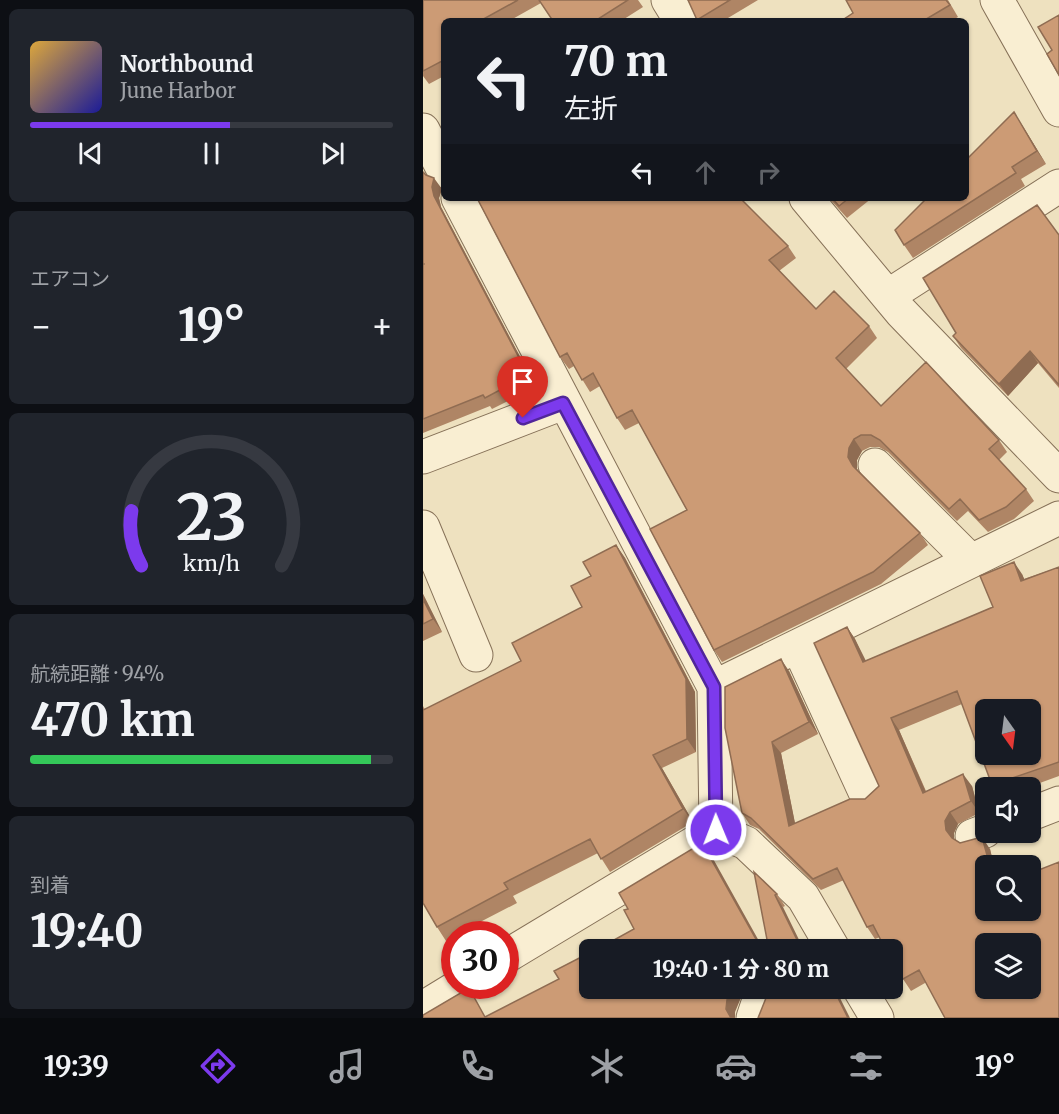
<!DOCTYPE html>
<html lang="ja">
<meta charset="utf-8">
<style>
body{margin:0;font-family:Merriweather,"Noto Sans JP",serif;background:#20242c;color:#f1f3f6;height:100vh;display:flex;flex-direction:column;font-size:22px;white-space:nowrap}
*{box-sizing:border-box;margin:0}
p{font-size:20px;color:#9ea1a6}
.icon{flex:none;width:33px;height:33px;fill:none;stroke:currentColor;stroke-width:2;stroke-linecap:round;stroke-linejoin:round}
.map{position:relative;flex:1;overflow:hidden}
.sheet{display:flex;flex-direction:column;gap:9px;padding:9px;background:#0d0f14;width:423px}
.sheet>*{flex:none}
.top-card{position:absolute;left:18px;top:18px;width:528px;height:183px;border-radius:9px;box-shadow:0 2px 4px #0004;background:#171b24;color:#f1f3f6;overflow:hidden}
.needle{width:39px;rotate:166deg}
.buttons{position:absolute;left:552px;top:699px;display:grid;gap:12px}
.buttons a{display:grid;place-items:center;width:66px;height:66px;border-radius:9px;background:#171b24;box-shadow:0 2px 4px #0004;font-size:30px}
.speed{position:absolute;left:18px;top:921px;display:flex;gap:12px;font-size:30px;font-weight:700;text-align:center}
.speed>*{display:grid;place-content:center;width:78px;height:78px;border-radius:50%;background:#171b24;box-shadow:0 2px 4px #0004;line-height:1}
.speed .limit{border:9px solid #d22;background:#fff;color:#111}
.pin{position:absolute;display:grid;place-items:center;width:51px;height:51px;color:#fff;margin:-62px -26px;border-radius:50% 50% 50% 0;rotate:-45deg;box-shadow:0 0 6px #0007}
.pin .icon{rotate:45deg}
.me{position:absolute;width:66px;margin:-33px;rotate:359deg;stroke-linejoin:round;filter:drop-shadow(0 0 4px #0008)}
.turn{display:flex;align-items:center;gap:21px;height:126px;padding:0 24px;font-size:27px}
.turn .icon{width:78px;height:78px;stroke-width:2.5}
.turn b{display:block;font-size:42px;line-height:51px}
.lanes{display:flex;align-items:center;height:57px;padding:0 24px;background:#0003;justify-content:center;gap:30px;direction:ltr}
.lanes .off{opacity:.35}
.big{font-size:45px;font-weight:700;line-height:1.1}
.sheet .card{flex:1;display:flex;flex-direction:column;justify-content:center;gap:9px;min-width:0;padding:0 21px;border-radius:9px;background:#20242c}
.sheet .dial{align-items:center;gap:0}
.dial svg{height:156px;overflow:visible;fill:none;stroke:#363941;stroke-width:7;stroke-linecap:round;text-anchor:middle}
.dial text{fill:#f1f3f6;stroke:none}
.song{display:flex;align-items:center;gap:18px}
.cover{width:72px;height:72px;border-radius:9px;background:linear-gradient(135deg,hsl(40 70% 55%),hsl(240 70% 35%))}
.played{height:6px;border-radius:3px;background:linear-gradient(90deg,#7c3aed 55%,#363941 55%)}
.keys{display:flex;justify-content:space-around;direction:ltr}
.heat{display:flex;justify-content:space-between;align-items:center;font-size:33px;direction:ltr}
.charge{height:9px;border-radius:4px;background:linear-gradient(90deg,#34c759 94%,#363941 0)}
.trip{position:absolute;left:156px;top:939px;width:324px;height:60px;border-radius:9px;background:#171b24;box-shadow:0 2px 4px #0004;font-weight:700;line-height:60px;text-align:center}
.menu{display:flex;height:96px;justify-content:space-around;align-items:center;background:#090b0e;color:#9ea1a6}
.menu .icon{width:42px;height:42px}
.menu .active{color:#7c3aed}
.menu b{font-size:27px;color:#f1f3f6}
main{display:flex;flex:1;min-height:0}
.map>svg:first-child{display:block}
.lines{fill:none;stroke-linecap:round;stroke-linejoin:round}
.minor-casing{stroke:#867158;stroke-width:35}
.minor{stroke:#f9eed2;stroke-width:33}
.wall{fill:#af8565}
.shaded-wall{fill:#8f6c52}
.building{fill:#cc9b75;stroke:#8f6c52;stroke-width:1.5;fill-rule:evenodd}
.route-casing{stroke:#51269a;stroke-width:15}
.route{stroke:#7c3aed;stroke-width:10}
</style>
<main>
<section class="sheet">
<div class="card">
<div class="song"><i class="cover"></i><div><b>Northbound</b><p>June Harbor</p></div></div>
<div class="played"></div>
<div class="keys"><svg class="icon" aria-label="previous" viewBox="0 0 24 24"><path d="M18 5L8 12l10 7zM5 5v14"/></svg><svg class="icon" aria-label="pause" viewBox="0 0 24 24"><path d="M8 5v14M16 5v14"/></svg><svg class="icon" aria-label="next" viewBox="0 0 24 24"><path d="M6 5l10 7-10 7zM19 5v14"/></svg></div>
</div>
<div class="card"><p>エアコン</p>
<div class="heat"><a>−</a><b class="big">19°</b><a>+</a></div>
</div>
<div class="card dial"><svg viewBox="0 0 100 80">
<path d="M14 69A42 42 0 1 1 86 69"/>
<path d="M14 69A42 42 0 0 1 9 41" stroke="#7c3aed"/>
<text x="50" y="56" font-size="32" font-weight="700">23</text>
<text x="50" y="72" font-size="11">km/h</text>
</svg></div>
<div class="card"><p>航続距離 · 94%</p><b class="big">470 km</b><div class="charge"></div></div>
<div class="card"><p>到着</p><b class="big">19:40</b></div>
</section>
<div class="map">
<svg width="636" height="1018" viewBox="0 0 636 1018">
<rect width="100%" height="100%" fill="#eee1bf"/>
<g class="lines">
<defs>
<path id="minor" d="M245,0L258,21
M574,0L636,110
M0,130L21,171
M35,198L291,687L293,830
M383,198L478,312L636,476
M465,296L636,186
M0,457L140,403
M452,465L548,561
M0,527L53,655
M375,646L443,794
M291,687L636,518
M608,814L636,803
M293,830L323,843L380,897L411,950
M549,836L562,831
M82,957L293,830
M436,988L454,1018
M0,1008L36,986
M330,1018L340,988"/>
</defs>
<use href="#minor" class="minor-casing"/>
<use href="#minor" class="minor"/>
</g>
<path class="wall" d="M0,0H215L220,7L198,21H130L118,3L86,21H21V76L6,84L0,76Z
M265,0H335L300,21H275Z
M423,0H525L535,17L528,21H418L430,13Z
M599,125L623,164L598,179L602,186L490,258L481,245Z
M3,175L19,189L16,198L18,207L113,387L69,409L67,406L0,433V265L1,264Z
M406,198H449L424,218Z
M636,235V388L615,363L585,396L538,348L530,336Z
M365,246L373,258L356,271L393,309L446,326L454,338L423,369L458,406L576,440L584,452L576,460L603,489L611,501L591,519L565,532L545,511L534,521L465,452L456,447H447L439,451L434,460V469L497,533L505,545L458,584L299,662L291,650L264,510L216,423L202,430L194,418L177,386L167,392L151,366L146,369L137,357Z
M193,545L202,558L272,692L273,752L239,768L270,822L187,872L175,853L90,896L94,903L34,934H32V936L23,941L14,927L0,903V706L2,710L98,661L159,607L168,576Z
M636,567V776L603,788H571L569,785L539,704L476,730L503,791L549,786L556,813L535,824L531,833V840L537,843L567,849L571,866H562L502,983L488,991L480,979L457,937L452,939L444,927L421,880L398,890L336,829L327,825L319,813L366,671L395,734L358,753L372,824L442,799L456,786L424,627L432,639L442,661L570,607L599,574L601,579Z
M0,594L19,632L0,641Z
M331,872L354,894L362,906L360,907Z"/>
<path class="shaded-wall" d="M591,112L623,164L614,151Z
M11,178L19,189L16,198L18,207L113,387L105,375L11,196L9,187Z
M607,351L615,363L585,396L576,384Z
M431,439L439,451L434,460V469L430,466L425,457L426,448Z
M193,545L202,558L272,692L273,752L264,739Z
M591,562L599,574L607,592L598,581Z
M0,594L19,632L10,619L0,599Z
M424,627L432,639L449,673L440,662Z
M358,659L366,671L395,734L386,722Z
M468,718L476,730L508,804L500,793Z
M349,742L358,753L375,838L366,826Z
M230,755L239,768L270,822L260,809Z
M540,774L549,786L556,813L548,801Z
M527,812L535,824L531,833V842L523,830L522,821Z
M559,837L567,849L571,866H567Z
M279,843L288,855L341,950H339Z
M352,895L360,907L381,950H379Z
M308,988H322L312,1012V1018H308L303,1009L304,1000Z
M410,988H412L427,1018H425Z"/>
<path class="building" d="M0,0H95L57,21H21V60L0,71Z
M116,0H205L172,21H130Z
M265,0H307L274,20Z
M423,0H523L527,5L500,21H418L430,13Z
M636,15V75L624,54L629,50L615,27Z
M591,112L614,151L589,167L593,173L481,245L472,230L504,198H543V160Z
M0,172L3,175L11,178L9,187L11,196L105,375L62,398L60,395L0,419V265L1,264L0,263Z
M54,198H317L365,246L346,260L393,309L411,291L446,326L413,358L458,406L503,362L576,440L566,449L603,489L583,507L556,520L537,499L526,509L457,440L448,435H438L431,439L426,448L425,457L430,466L497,533L450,572L291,650L227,529L264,510L209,410L194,418L170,373L159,380L144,353L137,357Z
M409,198H426L416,206Z
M614,205L636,235V385L607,351L576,384L530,336L533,333L500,278Z
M193,545L263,679L264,739L230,755L260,809L178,859L167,839L81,883L85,889L14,927L0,903V710L98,661L89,643L159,607L148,586L168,576L160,562Z
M591,562L598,581L636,567V762L569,785L534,691L468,718L500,793L540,774L548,801L527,812L522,821L523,830L529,838L537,843L559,837L567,866H562V910H608V873L636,862V1018H522L496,970L480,979L470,961V950H463L450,925L444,927L414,868L390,879L328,818L319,813L302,728V687L358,659L386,722L349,742L366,826L427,799H442L456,786L391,643L424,627L440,662L570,607L557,576ZM562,710H608V754H562ZM562,944H608V988H562Z
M0,599L10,619L0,624Z
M279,843L339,950H173L211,929L201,910L205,909L196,893Z
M331,872L354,894L352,895L379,950H346Z
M166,953V988H308L304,1000L303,1009L308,1018H0V1015L46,988L62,1017L136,979L131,971Z
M347,988H410L425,1018H335Z"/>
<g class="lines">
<defs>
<path id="route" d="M100,418L140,403L291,687L293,830"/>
</defs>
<use href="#route" class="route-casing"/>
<use href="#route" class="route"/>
</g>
</svg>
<div class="buttons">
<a><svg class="needle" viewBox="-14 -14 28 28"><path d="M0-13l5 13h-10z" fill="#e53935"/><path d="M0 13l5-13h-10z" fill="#9ea1a6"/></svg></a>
<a><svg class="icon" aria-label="sound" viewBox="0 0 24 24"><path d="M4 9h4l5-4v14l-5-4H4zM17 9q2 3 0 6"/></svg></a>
<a><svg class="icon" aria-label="search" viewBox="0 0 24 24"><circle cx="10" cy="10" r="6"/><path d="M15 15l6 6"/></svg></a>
<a><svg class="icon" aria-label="layers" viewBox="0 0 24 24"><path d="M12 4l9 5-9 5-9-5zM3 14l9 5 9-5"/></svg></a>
</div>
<div class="speed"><div class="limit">30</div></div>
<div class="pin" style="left:100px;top:418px;background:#d93025"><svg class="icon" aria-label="arrive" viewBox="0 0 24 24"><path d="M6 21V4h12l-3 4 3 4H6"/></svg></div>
<svg class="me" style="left:293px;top:830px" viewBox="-20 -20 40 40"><circle r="17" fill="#7c3aed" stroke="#fff" stroke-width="3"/><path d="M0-11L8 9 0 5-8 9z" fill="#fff"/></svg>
<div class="trip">19:40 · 1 分 · 80 m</div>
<div class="top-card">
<div class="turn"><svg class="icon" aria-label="left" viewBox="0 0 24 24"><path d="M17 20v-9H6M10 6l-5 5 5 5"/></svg><div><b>70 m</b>左折</div></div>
<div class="lanes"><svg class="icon" aria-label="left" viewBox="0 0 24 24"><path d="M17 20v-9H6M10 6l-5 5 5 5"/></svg><svg class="icon off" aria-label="ahead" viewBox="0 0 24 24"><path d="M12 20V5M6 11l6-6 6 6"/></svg><svg class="icon off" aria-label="right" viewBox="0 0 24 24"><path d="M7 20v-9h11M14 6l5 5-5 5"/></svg></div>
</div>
</div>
</main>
<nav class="menu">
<b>19:39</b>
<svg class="icon active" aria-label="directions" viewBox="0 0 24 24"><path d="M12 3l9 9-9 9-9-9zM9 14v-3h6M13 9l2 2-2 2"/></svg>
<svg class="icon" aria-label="music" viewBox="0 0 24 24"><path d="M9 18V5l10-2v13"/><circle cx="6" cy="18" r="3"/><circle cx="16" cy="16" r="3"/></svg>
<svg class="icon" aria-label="phone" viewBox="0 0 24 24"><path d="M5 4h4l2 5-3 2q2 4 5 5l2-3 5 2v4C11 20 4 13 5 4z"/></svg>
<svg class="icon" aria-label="climate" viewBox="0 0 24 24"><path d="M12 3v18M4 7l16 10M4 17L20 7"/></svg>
<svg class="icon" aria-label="car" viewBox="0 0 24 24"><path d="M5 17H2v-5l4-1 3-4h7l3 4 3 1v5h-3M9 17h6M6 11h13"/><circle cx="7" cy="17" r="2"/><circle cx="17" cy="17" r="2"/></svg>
<svg class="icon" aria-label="filters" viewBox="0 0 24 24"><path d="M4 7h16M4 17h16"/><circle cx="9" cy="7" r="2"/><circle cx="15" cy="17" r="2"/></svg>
<b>19°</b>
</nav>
